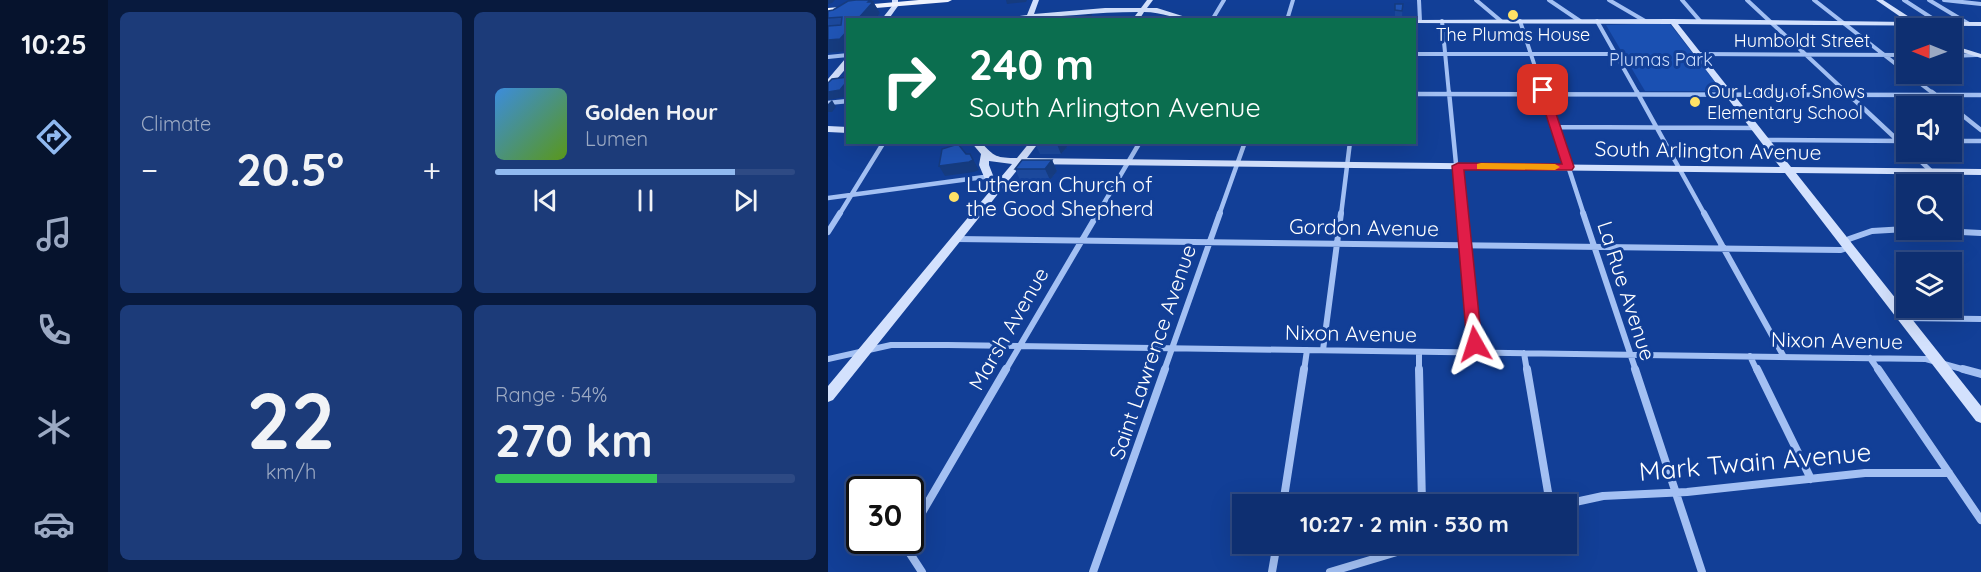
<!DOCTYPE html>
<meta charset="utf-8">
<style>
body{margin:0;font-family:Quicksand,sans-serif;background:#1c3b79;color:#f1f3f6;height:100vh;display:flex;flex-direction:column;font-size:22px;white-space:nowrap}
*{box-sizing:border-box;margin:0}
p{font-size:20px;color:#9ba9c3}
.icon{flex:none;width:33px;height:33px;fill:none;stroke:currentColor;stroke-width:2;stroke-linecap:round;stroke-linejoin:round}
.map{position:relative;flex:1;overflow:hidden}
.details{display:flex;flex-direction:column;gap:12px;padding:12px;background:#081a3e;width:720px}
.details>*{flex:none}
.hud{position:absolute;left:18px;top:18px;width:570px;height:126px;border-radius:0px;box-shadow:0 6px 24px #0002,0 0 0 2px #2e4a84;background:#0b6e4f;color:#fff;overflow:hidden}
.needle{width:39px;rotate:271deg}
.buttons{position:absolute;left:1068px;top:18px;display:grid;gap:12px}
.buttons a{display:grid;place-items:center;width:66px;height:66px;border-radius:0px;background:#0e2f71;box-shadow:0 6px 24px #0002,0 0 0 2px #2e4a84;font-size:30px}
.speed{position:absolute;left:18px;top:476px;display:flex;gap:12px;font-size:30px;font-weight:700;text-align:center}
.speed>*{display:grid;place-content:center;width:78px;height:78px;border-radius:50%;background:#0e2f71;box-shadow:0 6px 24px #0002,0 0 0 2px #2e4a84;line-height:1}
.speed .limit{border:3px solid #111;border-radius:9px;background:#fff;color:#111}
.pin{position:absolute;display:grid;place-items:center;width:51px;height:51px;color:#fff;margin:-26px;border-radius:12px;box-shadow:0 3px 9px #0006}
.me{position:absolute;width:66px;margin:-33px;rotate:354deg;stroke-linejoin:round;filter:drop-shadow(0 0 4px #0008)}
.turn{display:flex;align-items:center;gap:21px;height:126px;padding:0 24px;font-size:27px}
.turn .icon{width:78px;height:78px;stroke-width:2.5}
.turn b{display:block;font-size:42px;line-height:51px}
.big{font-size:45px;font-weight:700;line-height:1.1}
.details .card{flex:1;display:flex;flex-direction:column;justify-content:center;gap:9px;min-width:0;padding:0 21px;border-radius:9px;background:#1c3b79}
.details .dial{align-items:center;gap:0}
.dial b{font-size:78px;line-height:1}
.song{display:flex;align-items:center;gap:18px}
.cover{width:72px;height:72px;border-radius:9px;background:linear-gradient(135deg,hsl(210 70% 55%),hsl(90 70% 35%))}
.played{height:6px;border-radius:3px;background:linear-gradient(90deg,#90b9f0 80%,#2e4a84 80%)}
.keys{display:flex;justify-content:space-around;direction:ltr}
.heat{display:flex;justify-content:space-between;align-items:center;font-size:33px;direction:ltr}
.charge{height:9px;border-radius:4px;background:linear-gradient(90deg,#34c759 54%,#2e4a84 0)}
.details .tiles{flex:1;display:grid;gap:12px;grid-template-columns:repeat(2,1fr)}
.trip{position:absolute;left:404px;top:494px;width:345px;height:60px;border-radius:0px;background:#0e2f71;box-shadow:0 6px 24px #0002,0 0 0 2px #2e4a84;font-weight:700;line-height:60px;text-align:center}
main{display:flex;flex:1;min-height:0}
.tabs{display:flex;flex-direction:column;width:108px;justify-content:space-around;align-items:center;background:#06132d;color:#9ba9c3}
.tabs .icon{width:42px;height:42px}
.tabs .selected{color:#90b9f0}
.tabs b{font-size:27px;color:#f1f3f6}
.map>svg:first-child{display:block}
.green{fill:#1a50b2}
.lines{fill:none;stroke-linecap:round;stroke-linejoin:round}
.street-far3{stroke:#a3c0f3;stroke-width:4}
.street-far2{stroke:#a3c0f3;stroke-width:4.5}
.street-far1{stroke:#a3c0f3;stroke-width:6}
.street{stroke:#a3c0f3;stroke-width:8}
.secondary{fill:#d3e1fd;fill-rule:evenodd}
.primary{fill:#f0f4ff;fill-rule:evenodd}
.wall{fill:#1c499d}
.shaded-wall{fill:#163c80}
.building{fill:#2055b7;stroke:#163c80;stroke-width:1.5}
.route{fill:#e11d48;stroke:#92132f;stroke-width:1.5}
.slow{fill:#f59e0b}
.poi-dot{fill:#ffe266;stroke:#123f97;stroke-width:2}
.labels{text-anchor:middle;stroke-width:6;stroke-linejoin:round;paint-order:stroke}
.far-poi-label{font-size:18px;fill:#fff;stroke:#123f97}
.far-street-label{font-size:18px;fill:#fff;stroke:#123f97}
.far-park-label{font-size:18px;fill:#cbddfd;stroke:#123f97}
.street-label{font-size:21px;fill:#fff;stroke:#123f97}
.poi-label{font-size:21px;fill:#fff;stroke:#123f97;text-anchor:start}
.near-street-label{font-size:26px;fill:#fff;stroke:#123f97}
</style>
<main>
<nav class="tabs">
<b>10:25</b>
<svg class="icon selected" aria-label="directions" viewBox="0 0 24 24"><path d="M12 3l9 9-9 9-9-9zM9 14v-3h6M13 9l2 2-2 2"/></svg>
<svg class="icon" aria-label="music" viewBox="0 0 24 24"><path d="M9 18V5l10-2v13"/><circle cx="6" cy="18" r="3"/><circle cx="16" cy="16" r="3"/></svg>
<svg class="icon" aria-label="phone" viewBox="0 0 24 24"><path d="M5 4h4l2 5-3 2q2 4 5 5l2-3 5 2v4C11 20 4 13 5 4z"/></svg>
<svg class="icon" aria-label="climate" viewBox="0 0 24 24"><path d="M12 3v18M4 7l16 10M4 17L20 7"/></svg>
<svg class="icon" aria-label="car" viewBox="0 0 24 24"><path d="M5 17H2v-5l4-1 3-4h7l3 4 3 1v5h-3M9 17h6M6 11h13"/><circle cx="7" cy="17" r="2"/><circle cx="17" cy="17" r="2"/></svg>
</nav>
<section class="details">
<div class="tiles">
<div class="card"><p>Climate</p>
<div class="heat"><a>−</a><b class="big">20.5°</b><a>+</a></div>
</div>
<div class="card">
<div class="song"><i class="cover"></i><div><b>Golden Hour</b><p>Lumen</p></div></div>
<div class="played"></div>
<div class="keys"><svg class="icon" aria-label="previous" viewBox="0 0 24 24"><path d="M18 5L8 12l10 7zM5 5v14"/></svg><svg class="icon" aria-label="pause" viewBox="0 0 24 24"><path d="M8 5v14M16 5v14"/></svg><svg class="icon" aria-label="next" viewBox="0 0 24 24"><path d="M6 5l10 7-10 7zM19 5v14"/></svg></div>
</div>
<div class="card dial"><b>22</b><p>km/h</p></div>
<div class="card"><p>Range · 54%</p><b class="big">270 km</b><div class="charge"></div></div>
</div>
</section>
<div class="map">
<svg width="1153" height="572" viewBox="0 0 1153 572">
<rect width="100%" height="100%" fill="#123f97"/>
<path class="green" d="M838,23L842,24L894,91H817L778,25Z"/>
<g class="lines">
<path class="street-far3" d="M591,0L592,21
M648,0L673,21
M721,0L752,21
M781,0L817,21
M854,0L873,22
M919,0L1020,94
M986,0L1078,72
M1076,0L1113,24
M1101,0L1141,24
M1116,0L1153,4
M384,20L396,0
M459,20L465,0
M614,21L621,94
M692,21L716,94
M769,21L810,94
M586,54H788
M870,54L1078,55
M1124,56L1148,55
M0,57L20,55
M1080,74L1106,94"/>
<path class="street-far2" d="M621,92L633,215
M716,92L756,215
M809,92L877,215
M1018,92L1078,148
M1104,92L1122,106
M586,94L1153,95
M0,103L20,101
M1124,107L1153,130
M727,127L928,128
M937,140L1078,141
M1124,141H1153
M1083,152L1104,172
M0,198L156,177L160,174
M11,215L56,142
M269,215L312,142
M391,215L417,142
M513,215L522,142"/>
<path class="street-far1" d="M633,213L647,352
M755,213L808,371
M876,213L956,357
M1093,230L1153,233
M0,232L12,213
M128,239L1013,250L1016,249L1021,239L1044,231L1078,229
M1076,318L1153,319
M495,350L513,213
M591,352V371
M696,353L699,371
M922,356L929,371
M1042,358L1051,371
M0,359L63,345H120L1098,359L1141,371
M177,371L270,213
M336,371L392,213
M476,371L479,350"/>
<path class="street" d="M591,369L594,504
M699,369L722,504
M807,369L874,572
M929,369L983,479
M1050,369L1153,520
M1135,369L1153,374
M455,504L476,369
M738,504L775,496L859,492L1037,473H1121
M82,533L178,369
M80,540L79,549L94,572
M265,572L337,369
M444,572L449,543
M502,572L599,543"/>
<path class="secondary" d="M64,0H70V6L60,20H53L64,6Z
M205,0H211L206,14L277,8H313L319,0H325L319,8H329L367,20C349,20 334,12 316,12L311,20H304L310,12C259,12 210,20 161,20L199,15Z
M1048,0H1055L1089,22H1153V26L850,24L963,167L1153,169V175L968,173L1153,406V423L1148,421L957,173L194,164L5,400L0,402V386L162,191L151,165L153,154L143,142H153C166,157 169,158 189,158L202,142H211L199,158L952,167L843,24L586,23V20H584L844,19L1080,22ZM161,161L184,164L168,183L161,165Z
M1124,45L1153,54V58L1124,49Z
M17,59H20V66L3,86H0V79Z
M0,126L20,127V133L0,132Z"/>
<path class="primary" d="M91,0H124L120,2L0,12V8Z"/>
</g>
<path class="wall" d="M28,0H44L52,13L20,51L0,53V11L5,10Z
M567,4H575L574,16H567Z
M206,142H238L239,147L233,154H212Z
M224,160L229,171L222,180H192L187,169Z"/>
<path class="shaded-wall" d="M0,0H7L4,3L0,4Z
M42,0H44L52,13L47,20H29Z
M178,0H199L198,2L179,4Z
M20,30V51L0,53V40Z
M20,80V93L16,97L0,100V92Z
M4,100L8,107L4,112H0V104Z
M228,142H238L239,147L233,154Z
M142,154L151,170L146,172L117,176L111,166Z
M224,160L229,171L222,180L217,169Z"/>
<path class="building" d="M28,0H42L40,2H45L29,20H20V30L12,39L0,40V26L13,25L14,17L0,18V11L5,10L20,1Z
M567,4H575L574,11L567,10Z
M263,15L261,20H233Z
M20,77V80L12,90L0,92V83L4,79Z
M130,144L138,154H142L145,160L141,162L111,166L114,149Z
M194,160H224L217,169H187Z"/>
<path class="route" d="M712,88L720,90L746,167L744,170H636L654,344L652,348H642L639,344L624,166L630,163L734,164L710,90Z"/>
<path class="slow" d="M653,163L727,164L732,167L727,170L649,169V164Z"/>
<g class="poi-dot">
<circle cx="685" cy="15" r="6"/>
<circle cx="867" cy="102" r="6"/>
<circle cx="126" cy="197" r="6"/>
</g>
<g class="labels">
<g class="far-poi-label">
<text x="685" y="41">The Plumas House</text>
<text x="879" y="98" text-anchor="start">Our Lady of Snows<tspan x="879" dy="21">Elementary School</tspan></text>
</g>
<g class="far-street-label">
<text x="974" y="47">Humboldt Street</text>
</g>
<g class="far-park-label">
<text x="833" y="66">Plumas Park</text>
</g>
<g class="street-label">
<text transform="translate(880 151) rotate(1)" y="7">South Arlington Avenue</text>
<text transform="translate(536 228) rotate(1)" y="7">Gordon Avenue</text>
<text transform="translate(798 291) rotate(72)" y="7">La Rue Avenue</text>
<text transform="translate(181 329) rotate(-60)" y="7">Marsh Avenue</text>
<text transform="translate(523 334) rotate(1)" y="7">Nixon Avenue</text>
<text transform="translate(1009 341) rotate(1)" y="7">Nixon Avenue</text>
<text transform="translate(325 352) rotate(-71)" y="7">Saint Lawrence Avenue</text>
</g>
<g class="poi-label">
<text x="138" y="192">Lutheran Church of<tspan x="138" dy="24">the Good Shepherd</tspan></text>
</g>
<g class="near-street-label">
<text transform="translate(927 462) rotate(-5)" y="9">Mark Twain Avenue</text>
</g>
</g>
</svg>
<div class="buttons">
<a><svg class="needle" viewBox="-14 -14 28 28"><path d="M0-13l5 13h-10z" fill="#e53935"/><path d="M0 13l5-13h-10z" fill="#9ba9c3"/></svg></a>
<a><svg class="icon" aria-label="sound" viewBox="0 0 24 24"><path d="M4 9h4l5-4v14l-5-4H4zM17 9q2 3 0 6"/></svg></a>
<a><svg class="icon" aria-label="search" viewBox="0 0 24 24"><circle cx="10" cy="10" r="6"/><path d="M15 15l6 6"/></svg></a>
<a><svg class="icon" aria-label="layers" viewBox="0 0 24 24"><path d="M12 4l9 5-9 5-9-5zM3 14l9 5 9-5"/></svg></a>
</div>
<div class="speed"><div class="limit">30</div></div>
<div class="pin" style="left:715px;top:90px;background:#d93025"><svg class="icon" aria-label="arrive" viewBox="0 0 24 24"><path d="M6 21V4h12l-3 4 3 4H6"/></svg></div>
<svg class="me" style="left:647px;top:344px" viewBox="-20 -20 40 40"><path d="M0-17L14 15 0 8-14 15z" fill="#e11d48" stroke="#fff" stroke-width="4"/></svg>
<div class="trip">10:27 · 2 min · 530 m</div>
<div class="hud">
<div class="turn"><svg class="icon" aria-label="right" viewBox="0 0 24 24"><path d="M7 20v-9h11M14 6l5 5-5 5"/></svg><div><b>240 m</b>South Arlington Avenue</div></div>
</div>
</div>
</main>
